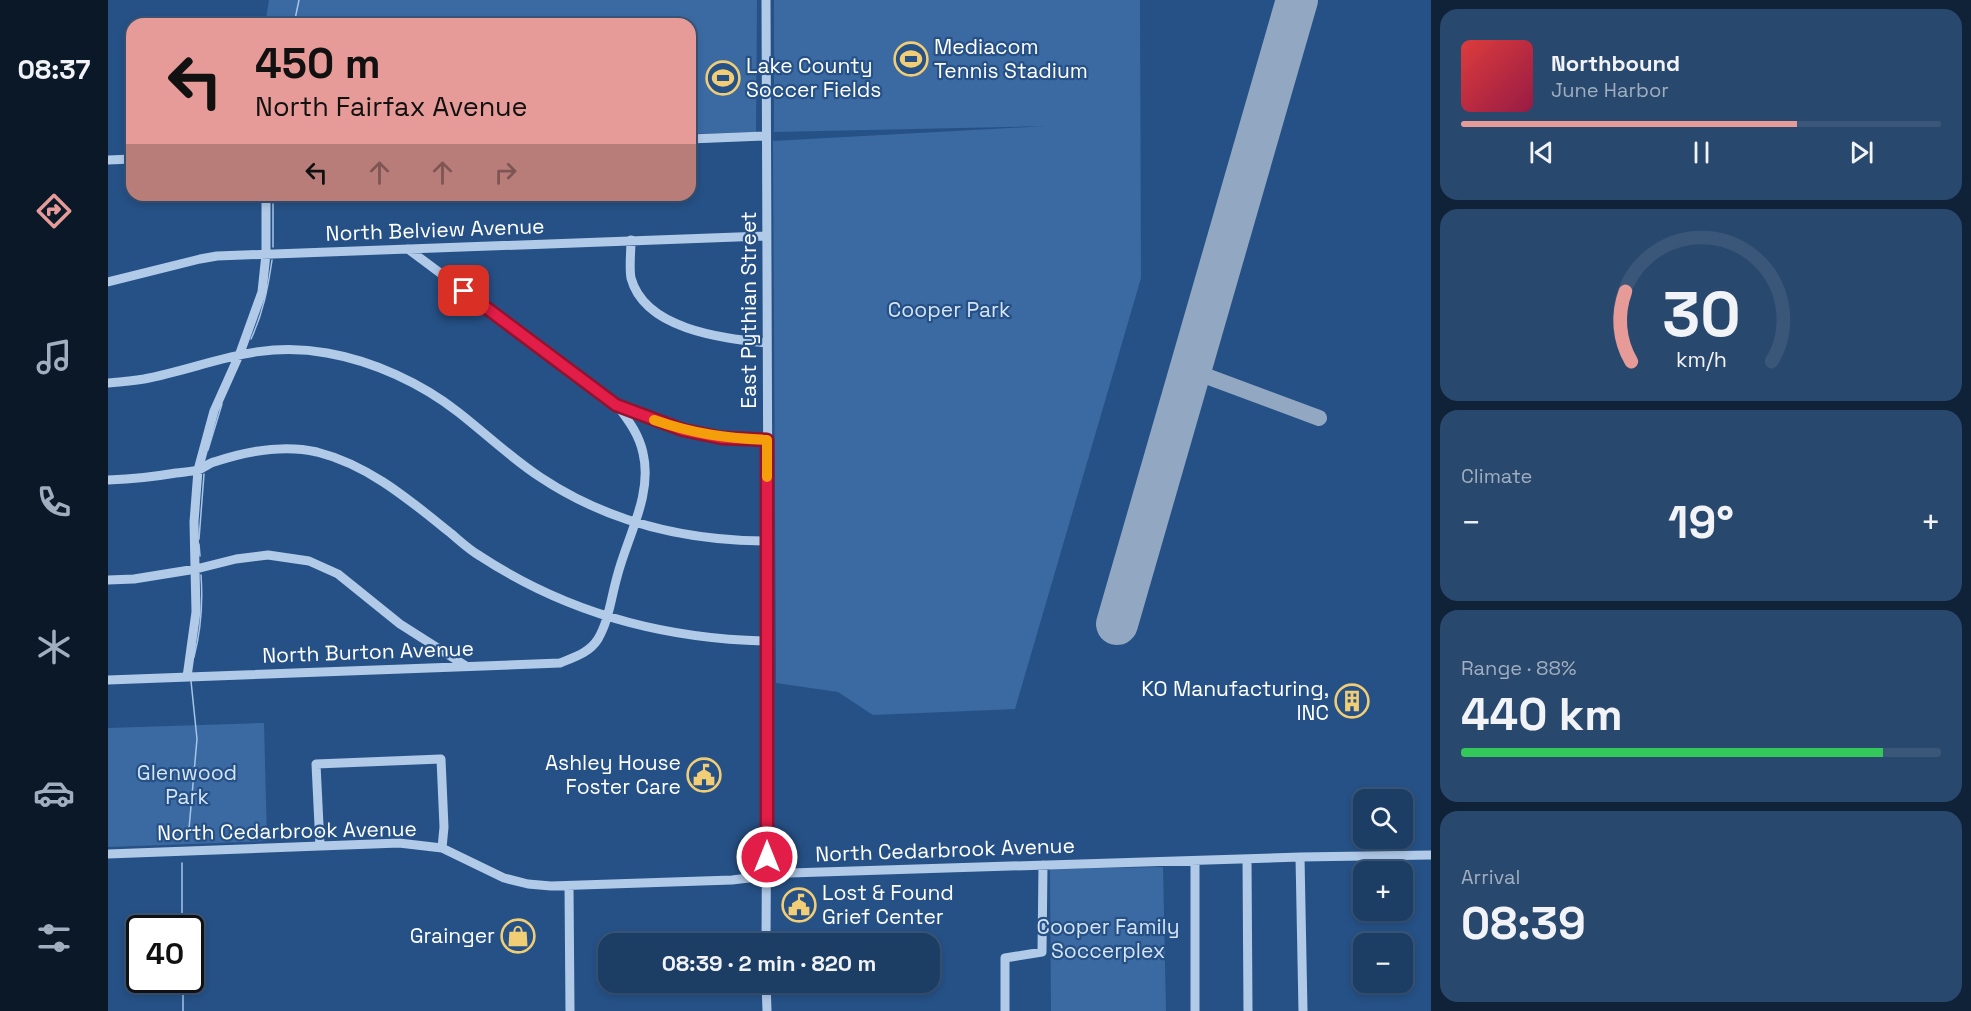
<!DOCTYPE html>
<meta charset="utf-8">
<style>
body{margin:0;font-family:"Space Grotesk",sans-serif;background:#29486d;color:#f1f3f6;height:100vh;display:flex;flex-direction:column;font-size:22px;white-space:nowrap}
*{box-sizing:border-box;margin:0}
p{font-size:20px;color:#a0aebf}
.icon{flex:none;width:33px;height:33px;fill:none;stroke:currentColor;stroke-width:2;stroke-linecap:round;stroke-linejoin:round}
.map{position:relative;flex:1;overflow:hidden}
.panel{display:flex;flex-direction:column;gap:9px;padding:9px;background:#0f2237;width:540px}
.panel>*{flex:none}
.hud{position:absolute;left:18px;top:18px;width:570px;height:183px;border-radius:18px;box-shadow:0 3px 9px #0003,0 0 0 2px #3a5678;background:#e69b98;color:#111;overflow:hidden}
.tools{position:absolute;left:1245px;top:789px;display:grid;gap:12px}
.tools a{display:grid;place-items:center;width:60px;height:60px;border-radius:12px;background:#1c3d64;box-shadow:0 3px 9px #0003,0 0 0 2px #3a5678;font-size:30px}
.speed{position:absolute;left:18px;top:915px;display:flex;gap:12px;font-size:30px;font-weight:700;text-align:center}
.speed>*{display:grid;place-content:center;width:78px;height:78px;border-radius:50%;background:#1c3d64;box-shadow:0 3px 9px #0003,0 0 0 2px #3a5678;line-height:1}
.speed .limit{border:3px solid #111;border-radius:9px;background:#fff;color:#111}
.pin{position:absolute;display:grid;place-items:center;width:51px;height:51px;color:#fff;margin:-26px;border-radius:12px;box-shadow:0 3px 9px #0006}
.me{position:absolute;width:66px;margin:-33px;rotate:0deg;stroke-linejoin:round;filter:drop-shadow(0 0 4px #0008)}
.turn{display:flex;align-items:center;gap:21px;height:126px;padding:0 30px;font-size:27px}
.turn .icon{width:78px;height:78px;stroke-width:2.5}
.turn b{display:block;font-size:42px;line-height:51px}
.lanes{display:flex;align-items:center;height:57px;padding:0 30px;background:#0003;justify-content:center;gap:30px;direction:ltr}
.lanes .off{opacity:.35}
.big{font-size:45px;font-weight:600;line-height:1.1}
.panel .card{flex:1;display:flex;flex-direction:column;justify-content:center;gap:9px;min-width:0;padding:0 21px;border-radius:18px;background:#29486d}
.panel .dial{align-items:center;gap:0}
.dial svg{height:156px;overflow:visible;fill:none;stroke:#3a5678;stroke-width:7;stroke-linecap:round;text-anchor:middle}
.dial text{fill:#f1f3f6;stroke:none}
.song{display:flex;align-items:center;gap:18px}
.cover{width:72px;height:72px;border-radius:9px;background:linear-gradient(135deg,hsl(0 70% 55%),hsl(340 70% 35%))}
.played{height:6px;border-radius:3px;background:linear-gradient(90deg,#e69b98 70%,#3a5678 70%)}
.keys{display:flex;justify-content:space-around;direction:ltr}
.heat{display:flex;justify-content:space-between;align-items:center;font-size:33px;direction:ltr}
.charge{height:9px;border-radius:4px;background:linear-gradient(90deg,#34c759 88%,#3a5678 0)}
.trip{position:absolute;left:490px;top:933px;width:342px;height:60px;border-radius:18px;background:#1c3d64;box-shadow:0 3px 9px #0003,0 0 0 2px #3a5678;font-weight:600;line-height:60px;text-align:center}
main{display:flex;flex:1;min-height:0}
.tabs{display:flex;flex-direction:column;width:108px;justify-content:space-around;align-items:center;background:#0b1828;color:#a0aebf}
.tabs .icon{width:42px;height:42px}
.tabs .on{color:#e69b98}
.tabs b{font-size:27px;color:#f1f3f6}
.map>svg:first-child{display:block}
.green{fill:#3b6aa2}
.lines{fill:none;stroke-linecap:round;stroke-linejoin:round}
.stream{stroke:#a5c5e9;stroke-width:1.5}
.taxiway{stroke:#92a8c2;stroke-width:16}
.runway{stroke:#92a8c2;stroke-width:42}
.minor{stroke:#b1cae8;stroke-width:9}
.route-casing{stroke:#92132f;stroke-width:15}
.route{stroke:#e11d48;stroke-width:10}
.slow{stroke:#f59e0b;stroke-width:10}
.labels{text-anchor:middle;stroke-width:4.5;stroke-linejoin:round;paint-order:stroke}
.poi-label{font-size:21px;fill:#fff;stroke:#265186;text-anchor:start}
.street-label{font-size:21px;fill:#fff;stroke:#265186}
.park-label{font-size:21px;fill:#d5e4f6;stroke:#265186}
</style>
<main>
<nav class="tabs">
<b>08:37</b>
<svg class="icon on" aria-label="directions" viewBox="0 0 24 24"><path d="M12 3l9 9-9 9-9-9zM9 14v-3h6M13 9l2 2-2 2"/></svg>
<svg class="icon" aria-label="music" viewBox="0 0 24 24"><path d="M9 18V5l10-2v13"/><circle cx="6" cy="18" r="3"/><circle cx="16" cy="16" r="3"/></svg>
<svg class="icon" aria-label="phone" viewBox="0 0 24 24"><path d="M5 4h4l2 5-3 2q2 4 5 5l2-3 5 2v4C11 20 4 13 5 4z"/></svg>
<svg class="icon" aria-label="climate" viewBox="0 0 24 24"><path d="M12 3v18M4 7l16 10M4 17L20 7"/></svg>
<svg class="icon" aria-label="car" viewBox="0 0 24 24"><path d="M5 17H2v-5l4-1 3-4h7l3 4 3 1v5h-3M9 17h6M6 11h13"/><circle cx="7" cy="17" r="2"/><circle cx="17" cy="17" r="2"/></svg>
<svg class="icon" aria-label="filters" viewBox="0 0 24 24"><path d="M4 7h16M4 17h16"/><circle cx="9" cy="7" r="2"/><circle cx="15" cy="17" r="2"/></svg>
</nav>
<div class="map">
<svg width="1323" height="1011" viewBox="0 0 1323 1011">
<rect width="100%" height="100%" fill="#265186"/>
<path class="green" d="M161,0H649L648,132L582,134V24H157Z
M666,0H1032L1033,278L907,709L765,715L730,692L668,683L665,141L939,126L666,132Z
M156,723L159,841L0,847V728Z
M1055,867L1058,1011H943L942,869Z"/>
<g class="lines">
<path class="stream" d="M186,24L191,0
M165,195V198
M165,204V247
M143,339C155,313 160,288 164,260
M100,450L114,404
M91,539L96,474
M91,544L92,556
M86,657C93,630 95,603 93,575
M80,840L89,739L83,681
M74,928V863
M75,980V1011"/>
<path class="taxiway" d="M1082,370L1211,418"/>
<path class="runway" d="M1009,624L1189,0"/>
<path class="minor" d="M658,0L660,541L658,944
M582,139L658,136
M0,160L24,159
M523,240C523,252 521,267 523,278C537,330 615,338 659,343
M300,249L509,405L575,430L614,438L659,440
M0,282L92,259L109,256L658,236
M0,383C12,382 24,381 36,379C102,366 148,340 219,353C265,361 313,383 350,412C377,433 403,458 432,477C501,523 578,541 660,541
M0,480C23,479 45,477 68,473C75,472 83,472 90,470C96,468 101,463 106,462C139,451 174,444 209,452C260,465 299,498 340,531C350,539 360,549 372,556C459,613 556,639 659,641
M0,580L26,579L88,569L128,559L160,555L201,561L230,574L292,624L358,666
M79,677L88,612L86,522L90,470L106,411L132,353L154,292L158,254V195
M0,680L452,663C467,657 481,653 490,639C501,620 503,598 509,577C519,537 545,495 535,453C531,434 520,420 509,405
M212,846L208,764L333,759L336,827L334,848
M0,854L291,843L334,848L396,878L420,884L443,886L624,880L682,873L1192,857L1323,855
M1192,857L1195,1011
M1139,859L1140,1011
M1087,861V1011
M461,886L462,1011
M658,982L659,1011
M897,1011V958L934,952L935,865"/>
</g>
<g class="lines">
<defs>
<path id="route" d="M356,291L508,405L575,430L614,438L659,440V857"/>
</defs>
<use href="#route" class="route-casing"/>
<use href="#route" class="route"/>
<path class="slow" d="M546,420C586,434 617,438 659,440V477"/>
</g>
<defs>
<symbol id="stadium-ring" viewBox="-11 -11 22 22"><circle r="9.5" fill="#265186" stroke="#f1cd76" stroke-width="1.5"/><path d="M0-5a6.5 5 0 1 0 0 10a6.5 5 0 1 0 0-10ZM-3.5-1.8h7v3.6h-7Z" fill="#f1cd76"/></symbol>
<symbol id="building-ring" viewBox="-11 -11 22 22"><circle r="9.5" fill="#265186" stroke="#f1cd76" stroke-width="1.5"/><path d="M-4-6H4V6H1V3H-1V6H-4ZM-2.5-4.3h1.7v1.8h-1.7ZM.8-4.3h1.7v1.8H.8ZM-2.5-1h1.7V.8h-1.7ZM.8-1h1.7V.8H.8Z" fill="#f1cd76"/></symbol>
<symbol id="civic-ring" viewBox="-11 -11 22 22"><circle r="9.5" fill="#265186" stroke="#f1cd76" stroke-width="1.5"/><path d="M-.6-6.5H3V-4.5H.6V-3L4-1V1h2V6H-6V1h2V-1L-.6-3ZM-1.2 2.5V6h2.4V2.5Z" fill="#f1cd76"/></symbol>
<symbol id="shop-ring" viewBox="-11 -11 22 22"><circle r="9.5" fill="#265186" stroke="#f1cd76" stroke-width="1.5"/><path d="M-5-2.5h2.3a2.7 3.5 0 0 1 5.4 0H5L5.5 6h-11ZM-1.5-2.5h3a1.5 2.3 0 0 0-3 0Z" fill="#f1cd76"/></symbol>
</defs>
<g fill-rule="evenodd">
<use href="#stadium-ring" x="784" y="40" width="38" height="38"/>
<use href="#stadium-ring" x="596" y="59" width="38" height="38"/>
<use href="#building-ring" x="1225" y="682" width="38" height="38"/>
<use href="#civic-ring" x="577" y="756" width="38" height="38"/>
<use href="#civic-ring" x="672" y="886" width="38" height="38"/>
<use href="#shop-ring" x="391" y="917" width="38" height="38"/>
</g>
<g class="labels">
<g class="poi-label">
<text x="826" y="54">Mediacom<tspan x="826" dy="24">Tennis Stadium</tspan></text>
<text x="638" y="73">Lake County<tspan x="638" dy="24">Soccer Fields</tspan></text>
<text x="1221" y="696" text-anchor="end">KO Manufacturing,<tspan x="1221" dy="24">INC</tspan></text>
<text x="573" y="770" text-anchor="end">Ashley House<tspan x="573" dy="24">Foster Care</tspan></text>
<text x="714" y="900">Lost &amp; Found<tspan x="714" dy="24">Grief Center</tspan></text>
<text x="387" y="943" text-anchor="end">Grainger</text>
</g>
<g class="street-label">
<text transform="translate(327 230) rotate(-2)" y="7">North Belview Avenue</text>
<text transform="translate(641 310) rotate(-90)" y="7">East Pythian Street</text>
<text transform="translate(260 652) rotate(-2)" y="7">North Burton Avenue</text>
<text transform="translate(179 831) rotate(-1)" y="7">North Cedarbrook Avenue</text>
<text transform="translate(837 850) rotate(-2)" y="7">North Cedarbrook Avenue</text>
</g>
<g class="park-label">
<text x="841" y="317">Cooper Park</text>
<text x="79" y="780">Glenwood<tspan x="79" dy="24">Park</tspan></text>
<text x="1000" y="934">Cooper Family<tspan x="1000" dy="24">Soccerplex</tspan></text>
</g>
</g>
</svg>
<div class="tools">
<a><svg class="icon" aria-label="search" viewBox="0 0 24 24"><circle cx="10" cy="10" r="6"/><path d="M15 15l6 6"/></svg></a>
<a>+</a>
<a>−</a>
</div>
<div class="speed"><div class="limit">40</div></div>
<div class="pin" style="left:356px;top:291px;background:#d93025"><svg class="icon" aria-label="arrive" viewBox="0 0 24 24"><path d="M6 21V4h12l-3 4 3 4H6"/></svg></div>
<svg class="me" style="left:659px;top:857px" viewBox="-20 -20 40 40"><circle r="17" fill="#e11d48" stroke="#fff" stroke-width="3"/><path d="M0-11L8 9 0 5-8 9z" fill="#fff"/></svg>
<div class="trip">08:39 · 2 min · 820 m</div>
<div class="hud">
<div class="turn"><svg class="icon" aria-label="left" viewBox="0 0 24 24"><path d="M17 20v-9H6M10 6l-5 5 5 5"/></svg><div><b>450 m</b>North Fairfax Avenue</div></div>
<div class="lanes"><svg class="icon" aria-label="left" viewBox="0 0 24 24"><path d="M17 20v-9H6M10 6l-5 5 5 5"/></svg><svg class="icon off" aria-label="ahead" viewBox="0 0 24 24"><path d="M12 20V5M6 11l6-6 6 6"/></svg><svg class="icon off" aria-label="ahead" viewBox="0 0 24 24"><path d="M12 20V5M6 11l6-6 6 6"/></svg><svg class="icon off" aria-label="right" viewBox="0 0 24 24"><path d="M7 20v-9h11M14 6l5 5-5 5"/></svg></div>
</div>
</div>
<section class="panel">
<div class="card">
<div class="song"><i class="cover"></i><div><b>Northbound</b><p>June Harbor</p></div></div>
<div class="played"></div>
<div class="keys"><svg class="icon" aria-label="previous" viewBox="0 0 24 24"><path d="M18 5L8 12l10 7zM5 5v14"/></svg><svg class="icon" aria-label="pause" viewBox="0 0 24 24"><path d="M8 5v14M16 5v14"/></svg><svg class="icon" aria-label="next" viewBox="0 0 24 24"><path d="M6 5l10 7-10 7zM19 5v14"/></svg></div>
</div>
<div class="card dial"><svg viewBox="0 0 100 80">
<path d="M14 69A42 42 0 1 1 86 69"/>
<path d="M14 69A42 42 0 0 1 11 33" stroke="#e69b98"/>
<text x="50" y="56" font-size="32" font-weight="700">30</text>
<text x="50" y="72" font-size="11">km/h</text>
</svg></div>
<div class="card"><p>Climate</p>
<div class="heat"><a>−</a><b class="big">19°</b><a>+</a></div>
</div>
<div class="card"><p>Range · 88%</p><b class="big">440 km</b><div class="charge"></div></div>
<div class="card"><p>Arrival</p><b class="big">08:39</b></div>
</section>
</main>
